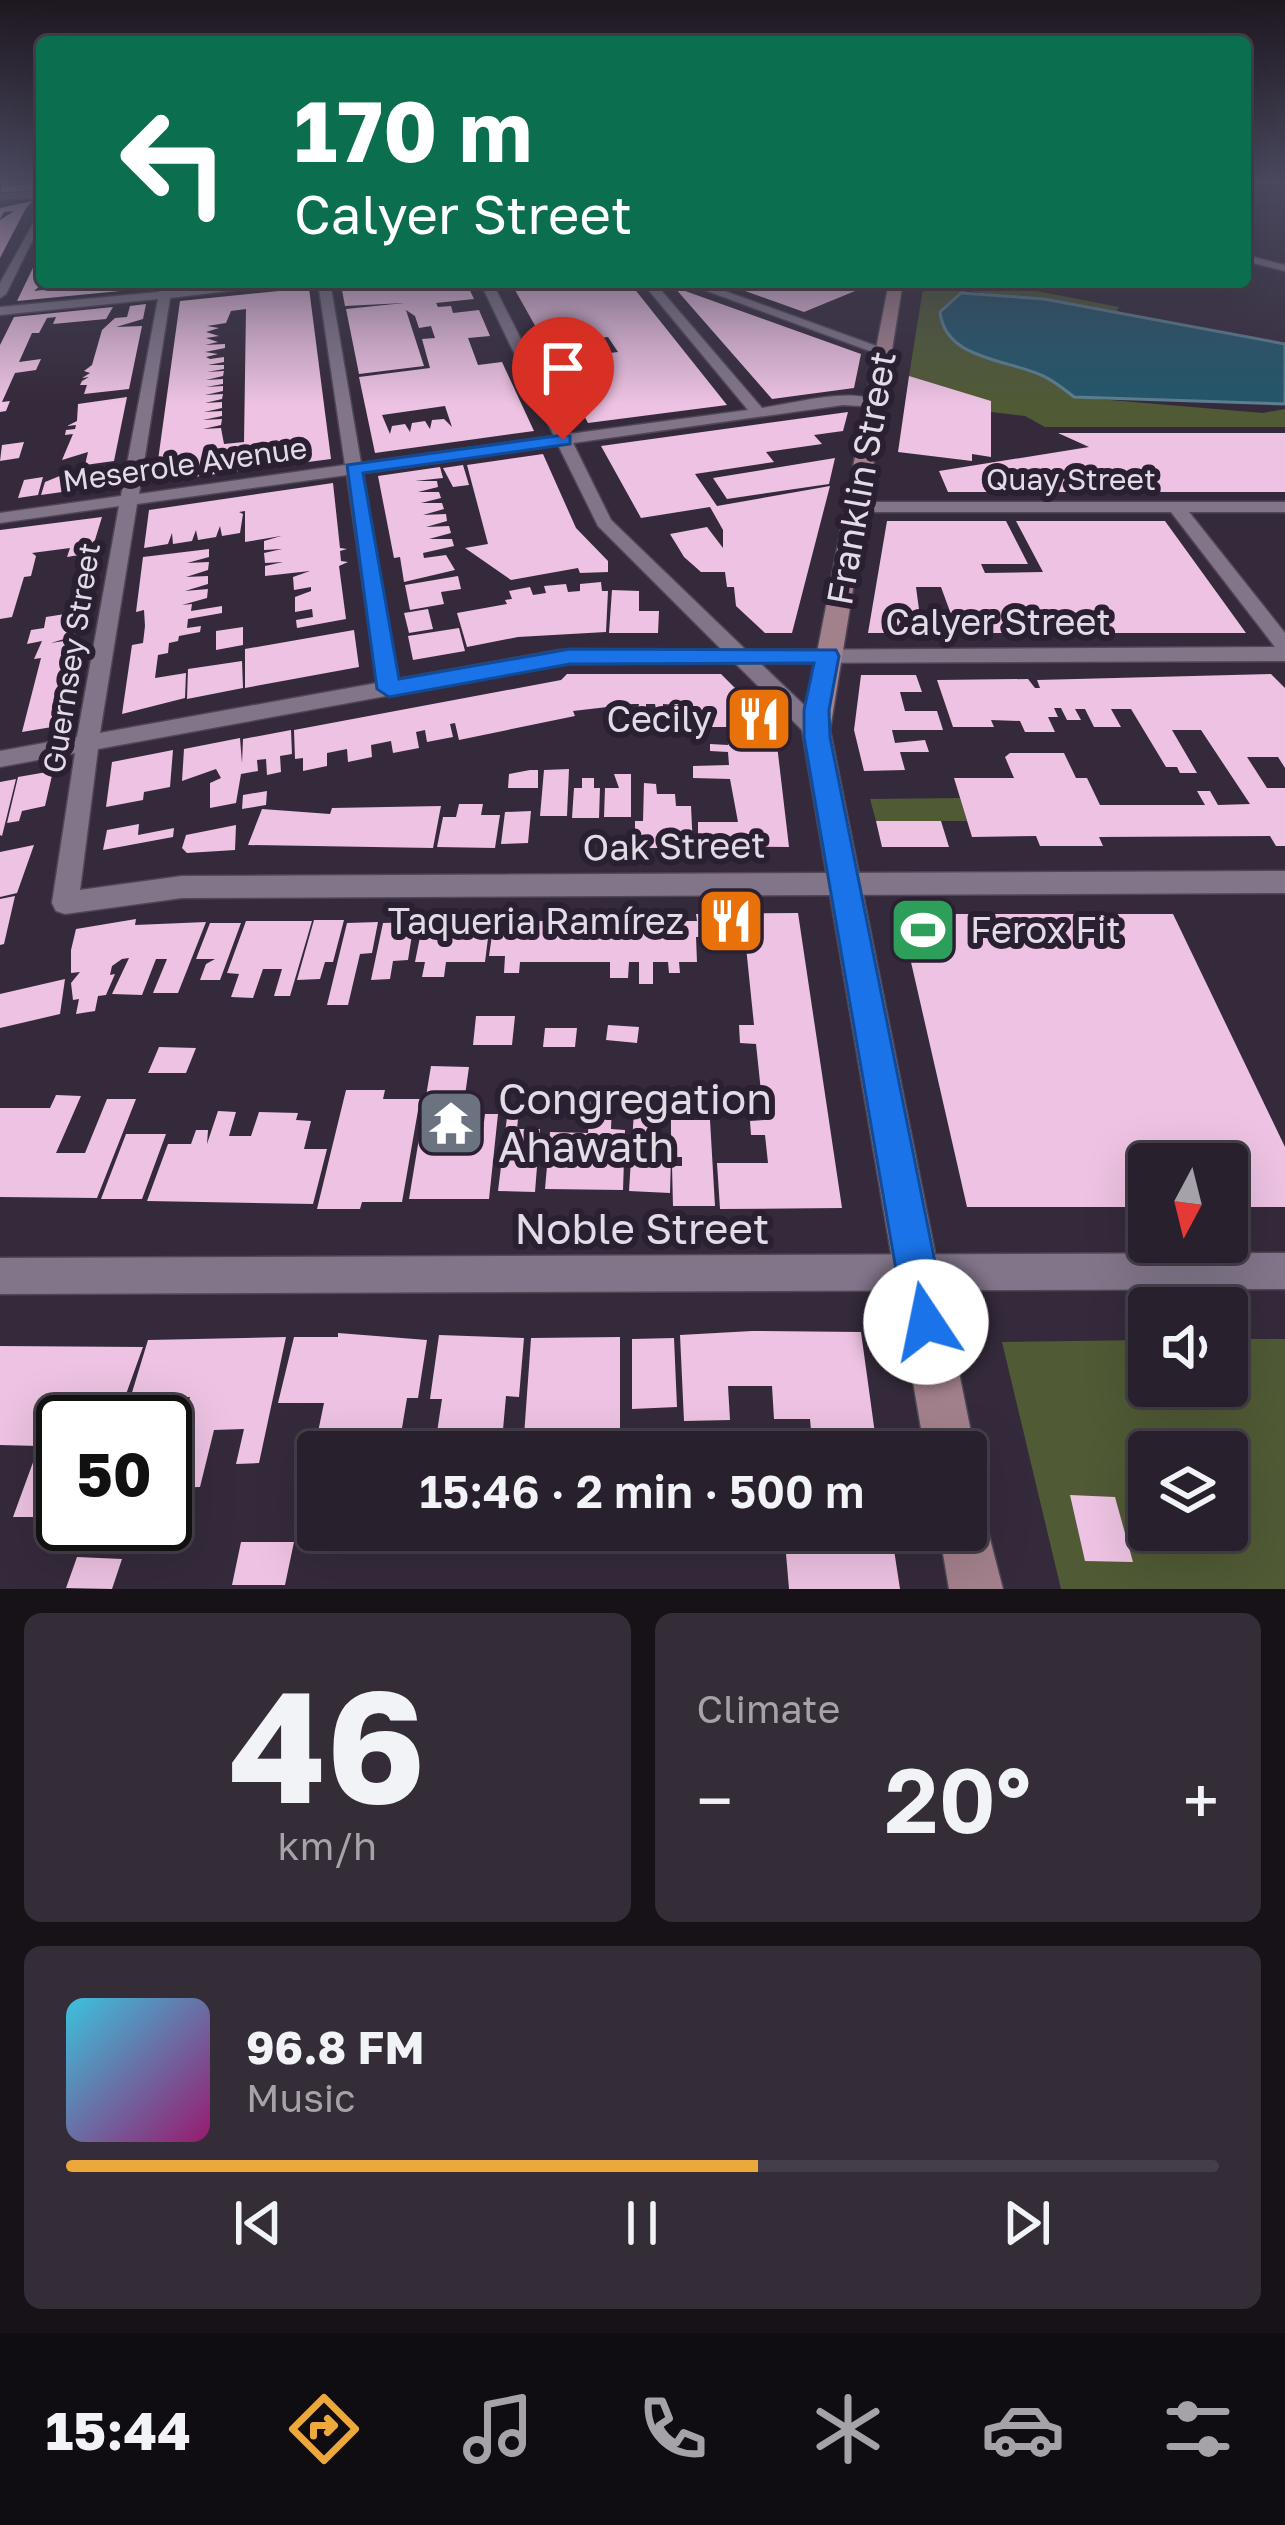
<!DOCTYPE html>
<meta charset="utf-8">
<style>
body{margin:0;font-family:"Golos Text",sans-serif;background:#342d38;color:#f1f3f6;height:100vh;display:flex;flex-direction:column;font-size:45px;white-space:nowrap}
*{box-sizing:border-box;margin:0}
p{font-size:39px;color:#a5a3a9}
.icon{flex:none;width:66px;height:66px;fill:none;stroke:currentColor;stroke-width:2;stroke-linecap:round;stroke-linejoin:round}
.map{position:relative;height:1589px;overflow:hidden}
.side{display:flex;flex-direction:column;gap:24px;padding:24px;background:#161218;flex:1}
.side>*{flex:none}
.banner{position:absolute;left:36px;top:36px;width:1215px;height:252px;border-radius:12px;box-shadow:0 12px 48px #0002,0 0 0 3px #443e48;background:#0b6e4f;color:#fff;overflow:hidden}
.needle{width:78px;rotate:187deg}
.tools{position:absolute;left:1128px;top:1143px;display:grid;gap:24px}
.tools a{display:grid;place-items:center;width:120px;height:120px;border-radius:12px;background:#28202c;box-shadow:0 12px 48px #0002,0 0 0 3px #443e48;font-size:60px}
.speed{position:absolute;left:36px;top:1395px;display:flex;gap:24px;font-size:60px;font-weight:700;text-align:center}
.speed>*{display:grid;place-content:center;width:156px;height:156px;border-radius:50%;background:#28202c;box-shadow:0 12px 48px #0002,0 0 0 3px #443e48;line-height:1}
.speed .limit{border:6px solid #111;border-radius:18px;background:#fff;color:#111}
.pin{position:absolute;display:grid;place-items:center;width:102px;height:102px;color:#fff;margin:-123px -51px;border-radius:50% 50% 50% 0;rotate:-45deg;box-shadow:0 0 12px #0007}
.pin .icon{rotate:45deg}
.me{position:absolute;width:132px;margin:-66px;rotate:349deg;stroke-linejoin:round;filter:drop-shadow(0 0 9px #0008)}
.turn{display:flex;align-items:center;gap:42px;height:252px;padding:0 60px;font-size:54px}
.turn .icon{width:156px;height:156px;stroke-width:2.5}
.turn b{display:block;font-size:84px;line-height:102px}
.big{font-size:90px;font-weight:600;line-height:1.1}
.side .tile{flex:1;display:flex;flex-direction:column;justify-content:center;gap:18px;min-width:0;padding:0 42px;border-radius:18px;background:#342d38}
.side .dial{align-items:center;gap:0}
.dial b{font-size:156px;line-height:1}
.song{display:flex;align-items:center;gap:36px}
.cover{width:144px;height:144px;border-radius:18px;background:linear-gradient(135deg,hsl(190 70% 55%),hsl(320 70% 35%))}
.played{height:12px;border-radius:6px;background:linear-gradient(90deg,#eda83b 60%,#443e48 60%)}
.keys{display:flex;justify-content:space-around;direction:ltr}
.heat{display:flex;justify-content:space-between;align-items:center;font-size:66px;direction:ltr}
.side .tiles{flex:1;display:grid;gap:24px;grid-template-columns:1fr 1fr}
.tile:last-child{grid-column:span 2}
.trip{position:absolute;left:297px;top:1431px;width:690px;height:120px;border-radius:12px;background:#28202c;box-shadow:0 12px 48px #0002,0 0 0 3px #443e48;font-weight:600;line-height:120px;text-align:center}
.tab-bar{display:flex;height:192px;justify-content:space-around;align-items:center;background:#100d12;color:#a5a3a9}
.tab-bar .icon{width:84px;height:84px}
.tab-bar .active{color:#eda83b}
.tab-bar b{font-size:54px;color:#f1f3f6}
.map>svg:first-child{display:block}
.green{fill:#505a35;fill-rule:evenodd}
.water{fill:#23566a;stroke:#5d7e90;stroke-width:3}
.building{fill:#edc2e2;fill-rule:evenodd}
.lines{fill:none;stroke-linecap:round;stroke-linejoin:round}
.street-casing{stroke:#504755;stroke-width:3}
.secondary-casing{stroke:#504755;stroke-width:3}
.street{fill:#82758a;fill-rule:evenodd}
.secondary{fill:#a3818c;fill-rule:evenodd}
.route{fill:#1a73e8;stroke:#114b97;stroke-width:3}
.labels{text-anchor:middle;stroke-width:12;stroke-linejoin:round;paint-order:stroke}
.far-street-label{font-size:30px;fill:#e3dce7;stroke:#2b2031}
.street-label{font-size:36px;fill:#e3dce7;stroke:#2b2031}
.poi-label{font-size:36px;fill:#e3dce7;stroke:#2b2031;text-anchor:end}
.near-poi-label{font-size:42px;fill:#e3dce7;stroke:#2b2031;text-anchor:start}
.near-street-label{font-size:42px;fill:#e3dce7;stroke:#2b2031}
</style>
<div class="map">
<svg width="1285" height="1589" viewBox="0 0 1285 1589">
<rect width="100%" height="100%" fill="#352a3b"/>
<path class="green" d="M924,282H991L1119,307L1116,312L968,291L940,311L941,323L968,352L1046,377L1074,397L1263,413L1285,409V427H1045L1025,416L991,412L909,376Z
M960,798L967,821H876L870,799Z
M1227,1339H1285V1589H1061L1002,1342L1149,1340V1386H1227ZM1149,1452H1227V1530H1149Z"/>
<path class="water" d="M961,293L1044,299L1285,344V404L1074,397C1064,389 1053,380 1041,375C1005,359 945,359 940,312Z"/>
<path class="building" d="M4,181H11L8,186L42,184L38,190L0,193Z
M32,201L25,210L0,258V220L14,211L4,212L0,219V208Z
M42,249V284L34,291L71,287L72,291L74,285L88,282H152L151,288L17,301Z
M368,282H466L474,299L436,303L438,307L451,306L453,313L479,310L490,336L468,338L478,365L502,362L534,431L375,453L359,377L430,368L422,339L435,338L431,326L419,328L415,316L406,310L424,366L359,374L346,309L404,303L345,306L341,285ZM445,406L452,427L444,419L432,420L430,429L425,421L412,423L410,432L405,424L392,426L390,434L382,415Z
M589,282H629L727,405L588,423L554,360L618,352L608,337L581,340L577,334L542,338L515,290Z
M720,282H877L804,312Z
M674,287L861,354L854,388L772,399Z
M309,288L331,459L155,482L180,301ZM246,309L244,442L224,444L221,428L203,429L221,425L222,419L203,420L222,416V411L204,412L222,408V402L205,403L222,399L223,394L205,395L223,391V386L206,387L223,384V379L206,380L223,376L224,371L207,372L224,369V365H208L224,362V357L210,359L206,357L218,354L205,352L225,348V344L205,345L218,342L206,338L219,336L206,332L219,328L207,326L226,323L231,311Z
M146,304L143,319L116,327L142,326L129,389L84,394L87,385H80L82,381L89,377L82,378L90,373L84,371L92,365L102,330L115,318L127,317L130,306Z
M113,307L106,319L53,324L56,317L47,318L39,333H32L19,362L41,359L36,370L15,373L2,402L10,401L6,411L0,412V345L14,317Z
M909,376L991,401V457L972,454V461L898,452Z
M127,397L114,461L85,465L88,452L62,460L73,434L65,435L66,430L75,429L76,425L67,426L77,421L78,404Z
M848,412L843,431L814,435L822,444L766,452L774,462L695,474L717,506L830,486L792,633H765L736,606L734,587H727L725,572H701L684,557L670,534L707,527L723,548V530L710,507L641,518L601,446Z
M1058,433H1285V492H948L939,471L1089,447Z
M24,442L19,458L0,461L2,445Z
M543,454L576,528L608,561V572L580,573L578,568L511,580L465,548L488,544L467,465Z
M835,458L829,484L727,499L713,478Z
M463,465L469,485L453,487L443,468Z
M113,466L110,489L65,492L68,478L80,476L81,469Z
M440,467L443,478L415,481H437L438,487L418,492H439L441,498L421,503H442L444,509L423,515L446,514L447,521L426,527L449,526L451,533L429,539H452L454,546L423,553L424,558L446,555L455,570L404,582L400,557L394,558L378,476Z
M67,473L62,492L41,495L45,482Z
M43,477L38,495L18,498L24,480Z
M333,483L340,548L347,549L340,551L341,561L348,562L339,566L346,619L297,628L296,620L313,617L312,609L295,612V597L311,591V587L294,590L293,577L310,571L265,576V566L283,562L265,563L264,553L282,549L264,550V541L281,536L245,542V511L239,512L243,514L240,533L222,536L220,526L216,537L198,540L196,530L192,541L173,544L172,533L168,544L144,548L149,510Z
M102,517L91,553L67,557L70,548L32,553L36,556L31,576L24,577L12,617L0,619V530Z
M887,521H1006L1028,564H981L985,573L1043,572L1016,521H1165L1246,633H868ZM916,587H941L952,617H920Z
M209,549V557L187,563L209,562L208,570L186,577L208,576V584L185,591L208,589L207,598L182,605L192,604L191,611L222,606V613L188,619L187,628L201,626L200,632L179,636L178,641L169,643L168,653L158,655L155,678L186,673L185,698L122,714L132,645L143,643L145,626L144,610L136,612L143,557Z
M458,576L461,589L441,592L444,604L410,610L405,585Z
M601,582L602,591H608L606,632L518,637L467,647L457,613L507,604L505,600L512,599L509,591L530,587L533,595L546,593L544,586L566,584L568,592L580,591V584Z
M612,590L639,591V611H659L658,633H609Z
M428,609L433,629L409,633L404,613Z
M84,611L74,636L51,643L77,639L58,726L22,732L41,658L34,659L42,641L27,644L31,630L44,628L46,617Z
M243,627V645L216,650V631Z
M459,628L465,651L413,660L408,636Z
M354,630L359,667L245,688V649Z
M242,661L243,688L187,699L188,669Z
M567,674H721L775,728L789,847L698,846V822H738L730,779L693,778V766L729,765L728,752L710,751V744L728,745L727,727H691L690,706L663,704V709H656L655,704H646V709H638L639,704H633L573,711L575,716L459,740L455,723L450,724L453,737L427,742L425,730L416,732L419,748L393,753L391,741L371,745L372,757L348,762L347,749L327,753V766L303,771V758L295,759L294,730L561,680Z
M1271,674L1285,688V768L1278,757H1247L1267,788H1285V846H1276L1270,836L1099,837L1103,846H1040L1036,836L972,837L954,778H1014L1005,757L1010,753H1064L1076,778H1087L1100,805H1205L1197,791H1210L1218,805L1250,804L1201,730H1172L1197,773H1180L1177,767H1166L1131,709H1111L1121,727H1094L1085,709H1075L1081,720H1067L1061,708H1054L1058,717H1048L1055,732H1025L1020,721L991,720L994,727H953L937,680L1028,679L1035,688H1040L1037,680Z
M861,675H916L922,692H900L905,711H937L943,730H892L895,743L925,740L929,752H900L905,770L864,771L854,730Z
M291,730L292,754L280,756L281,772L267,775L266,759L257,760L258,771L241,774L236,803L210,808V783L221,778L216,769L182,781L184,749L240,738L242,763L243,739Z
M173,750L170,787L144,792L143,800L106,807L112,762Z
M569,769L567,816H540L544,770Z
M530,770H538V788H508L509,774Z
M53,771L45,806L22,811L19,821L7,823L18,777Z
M614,774H631V817H604L605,788H619Z
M582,778H594V788H600L599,818H572L574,788H582Z
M16,779L2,836L0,835V782Z
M644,783L656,784L657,794H675L676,806H691L693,848H635V821H643Z
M267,791L266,805L242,809L243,795Z
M459,804H483L481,815H500L495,848L437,847L443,817H456Z
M441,806L433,848L248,845L262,809L330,814L332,808Z
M531,811L528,843L501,844L505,812Z
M876,821H941L949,847H882Z
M139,824L138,835L174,828L173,837L103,850L107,830Z
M236,825L235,850L187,853L182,848L186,835Z
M34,845L17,893L0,897V852Z
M15,896L4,944L0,945V899Z
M798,913L842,1208L720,1209L717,1163H768L765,1135H751L750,1121L764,1120L756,1044L740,1043L739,1025H754L745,937H696L697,962H679L680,973H669L668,962H653V984H639V962H629L628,978H610V962H520L519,973H504L505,956H489L494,921H697L696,914Z
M900,914H1173L1285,1147V1207H1227V1164H1149V1207H967Z
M136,919L135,925L206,922L178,993H153L167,959H156L142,995L112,994L129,958L122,959L112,966L110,975L115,974L106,995L98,996L95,1011L76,1014L79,999L73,1000L71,983L80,972L71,973V950L76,929Z
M314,920H344L333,962H325L320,979L297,980Z
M246,921H312L290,996H274L282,969H263L253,998L231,997L239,974L227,973Z
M378,922L372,953L360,954L348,1005H327L347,923Z
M414,922L408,960L393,961L390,979L371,980L383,923Z
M423,922H490L485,962H446L444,977H422L425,962H415Z
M210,923H241L220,980H200L206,964L215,959H196Z
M65,979L60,1014L0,1028V994Z
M476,1016H515L512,1045H473Z
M608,1025L639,1027L637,1043L606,1040Z
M545,1028H577L575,1047H543Z
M159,1047L196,1048L186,1073H148Z
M431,1066L469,1067L459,1138H482L485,1114H498L489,1199H409Z
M346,1090H385L383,1099H420L402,1202H362L360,1209H317Z
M56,1095L81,1096L56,1153H85L107,1099H136L97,1198L0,1197V1108H50Z
M590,1101H612L611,1129L625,1130L623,1190L545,1189L550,1132L588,1133Z
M508,1109H519L517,1129H540L535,1192L498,1191Z
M218,1111L236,1112L229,1136H251L259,1112L298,1113L296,1120L311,1121L304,1149H327L313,1204L147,1201L168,1144H191L196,1130H208L207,1144Z
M634,1111L649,1112L647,1138L671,1139V1120H710L715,1206H673L672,1166H682V1157H671L670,1193L629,1191Z
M126,1134H166L142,1199H101Z
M752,1331L861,1332L876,1441H812L810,1419H774L772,1386H728L730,1420L684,1421L680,1335Z
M338,1333L427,1340L418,1398H407L398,1452H366L369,1434L318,1432L324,1403H278L294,1337H338Z
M439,1335L524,1338L519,1397L506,1396L501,1452H434L442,1399H430Z
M286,1337L259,1463L236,1464L244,1429L214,1430L200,1487L166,1488L190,1397H173L168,1418L123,1422L148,1340Z
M620,1337V1452H574L575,1435L524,1436L531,1338Z
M674,1338L677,1407L632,1409V1339Z
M0,1346L143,1347L116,1422H63V1495H49L41,1517H13L39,1446L0,1445Z
M1070,1495L1115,1497L1133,1562L1085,1561Z
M784,1530H891L900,1589H789Z
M241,1542H294L285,1585H232Z
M77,1557L122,1559L112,1589L66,1588Z"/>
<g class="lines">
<defs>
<path id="street" d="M42,191V197L0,200V194Z
M42,208V221L6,294L0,298V283Z
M1245,255L1285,265V271L1245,261Z
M161,282H173L171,291L300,282L170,298L139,494L345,465L318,282H330L361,463L554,436L480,282H492L569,434L748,410L642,282H654L762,408C798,403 851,386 884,403L877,407L843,405L573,443L611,520L746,650L1275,647L1171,512H857L848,507L857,502H1285V512H1189L1285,633V661L760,663L824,724L827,730L824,736H808L735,663L560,664L98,749L80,890L182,876L1285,871V893L182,898L65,914L56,911L52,903L75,753L0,767V751L77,737L119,506L0,523V513L121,496L158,299L0,315V307L159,292ZM558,445L598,526L722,650H560L398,679L363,473ZM347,475L377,683L100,733L137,504Z
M683,282H700L890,351L878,354Z
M1285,1253V1289L0,1294V1258Z"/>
<path id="secondary" d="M889,282H903L830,730L975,1452L966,1470V1452H925L802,730Z
M966,1504L983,1512L1003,1589H949L939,1530H966Z"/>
</defs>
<use href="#street" class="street-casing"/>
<use href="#secondary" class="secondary-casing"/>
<use href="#street" class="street"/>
<use href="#secondary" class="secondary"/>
</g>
<linearGradient id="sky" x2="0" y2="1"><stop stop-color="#1d1720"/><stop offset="0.45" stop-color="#4b4a60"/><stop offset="1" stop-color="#4b4a60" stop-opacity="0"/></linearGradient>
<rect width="1285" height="404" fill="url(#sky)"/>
<path class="route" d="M563,435L570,436V444L363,473L399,679L570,649L836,650L839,656L829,710L830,737L947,1322L941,1337L926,1343L911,1337L905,1322L804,737V710L814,663L570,664L389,697L377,689L347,465Z"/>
<defs>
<symbol id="restaurant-square" viewBox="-11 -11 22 22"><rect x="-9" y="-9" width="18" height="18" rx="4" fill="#e8710a" stroke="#2b2031"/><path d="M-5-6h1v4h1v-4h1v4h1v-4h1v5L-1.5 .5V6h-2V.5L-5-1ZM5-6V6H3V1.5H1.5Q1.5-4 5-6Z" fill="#fff"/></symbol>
<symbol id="stadium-square" viewBox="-11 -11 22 22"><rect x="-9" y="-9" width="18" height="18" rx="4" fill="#2e9e5b" stroke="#2b2031"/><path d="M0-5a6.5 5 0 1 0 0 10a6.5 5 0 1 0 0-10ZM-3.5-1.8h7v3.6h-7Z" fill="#fff"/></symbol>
<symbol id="temple-square" viewBox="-11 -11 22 22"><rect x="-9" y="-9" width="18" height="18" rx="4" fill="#6b7280" stroke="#2b2031"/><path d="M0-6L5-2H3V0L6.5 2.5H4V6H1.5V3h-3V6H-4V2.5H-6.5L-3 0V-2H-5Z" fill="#fff"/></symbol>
</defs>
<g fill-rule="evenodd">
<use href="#restaurant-square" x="721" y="681" width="76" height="76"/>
<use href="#restaurant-square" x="693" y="883" width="76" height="76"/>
<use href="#stadium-square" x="885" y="892" width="76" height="76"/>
<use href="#temple-square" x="413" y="1085" width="76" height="76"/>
</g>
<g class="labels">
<g class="far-street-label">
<text transform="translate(185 465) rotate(-8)" y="10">Meserole Avenue</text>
<text x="1071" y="490">Quay Street</text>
<text transform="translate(72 658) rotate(-81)" y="10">Guernsey Street</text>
</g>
<g class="street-label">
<text transform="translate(861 478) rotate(-80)" y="13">Franklin Street</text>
<text x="998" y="635">Calyer Street</text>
<text transform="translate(674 846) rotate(-1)" y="13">Oak Street</text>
</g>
<g class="poi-label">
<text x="712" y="732">Cecily</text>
<text x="684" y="934">Taqueria Ramírez</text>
<text x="970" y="943" text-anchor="start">Ferox Fit</text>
</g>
<g class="near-poi-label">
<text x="498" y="1114">Congregation<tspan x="498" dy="48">Ahawath</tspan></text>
</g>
<g class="near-street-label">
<text x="642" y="1244">Noble Street</text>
</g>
</g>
</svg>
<div class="tools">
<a><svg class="needle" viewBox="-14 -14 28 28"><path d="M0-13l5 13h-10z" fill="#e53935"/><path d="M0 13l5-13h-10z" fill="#a5a3a9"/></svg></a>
<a><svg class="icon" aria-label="sound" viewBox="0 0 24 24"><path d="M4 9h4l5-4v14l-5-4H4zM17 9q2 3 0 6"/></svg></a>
<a><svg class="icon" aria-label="layers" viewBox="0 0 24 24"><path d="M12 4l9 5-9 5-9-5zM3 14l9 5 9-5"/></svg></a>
</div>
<div class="speed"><div class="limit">50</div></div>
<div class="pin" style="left:563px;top:440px;background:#d93025"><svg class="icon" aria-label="arrive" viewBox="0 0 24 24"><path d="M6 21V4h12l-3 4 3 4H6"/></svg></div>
<svg class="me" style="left:926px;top:1322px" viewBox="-20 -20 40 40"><circle r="19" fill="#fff"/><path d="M0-13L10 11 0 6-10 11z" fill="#1a73e8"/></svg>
<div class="trip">15:46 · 2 min · 500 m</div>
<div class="banner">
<div class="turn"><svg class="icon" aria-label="left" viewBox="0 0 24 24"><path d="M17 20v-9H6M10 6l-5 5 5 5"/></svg><div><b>170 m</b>Calyer Street</div></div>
</div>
</div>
<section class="side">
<div class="tiles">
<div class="tile dial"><b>46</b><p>km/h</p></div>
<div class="tile"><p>Climate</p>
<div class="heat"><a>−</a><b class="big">20°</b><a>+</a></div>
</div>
<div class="tile">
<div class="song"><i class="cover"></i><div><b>96.8 FM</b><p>Music</p></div></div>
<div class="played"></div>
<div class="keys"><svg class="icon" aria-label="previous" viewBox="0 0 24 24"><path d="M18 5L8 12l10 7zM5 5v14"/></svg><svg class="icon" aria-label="pause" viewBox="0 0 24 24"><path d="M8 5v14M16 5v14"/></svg><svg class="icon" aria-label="next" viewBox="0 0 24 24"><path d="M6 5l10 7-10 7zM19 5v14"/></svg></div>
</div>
</div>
</section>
<nav class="tab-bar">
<b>15:44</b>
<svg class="icon active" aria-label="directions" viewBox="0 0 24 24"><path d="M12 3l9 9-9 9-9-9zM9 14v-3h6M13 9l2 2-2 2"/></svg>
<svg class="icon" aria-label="music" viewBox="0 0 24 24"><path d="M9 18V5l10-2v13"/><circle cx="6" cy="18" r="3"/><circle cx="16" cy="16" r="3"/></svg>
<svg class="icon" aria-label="phone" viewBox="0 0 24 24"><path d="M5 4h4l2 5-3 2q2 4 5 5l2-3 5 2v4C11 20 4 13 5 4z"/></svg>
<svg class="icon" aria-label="climate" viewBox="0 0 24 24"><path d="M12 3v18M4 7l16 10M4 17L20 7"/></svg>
<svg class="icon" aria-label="car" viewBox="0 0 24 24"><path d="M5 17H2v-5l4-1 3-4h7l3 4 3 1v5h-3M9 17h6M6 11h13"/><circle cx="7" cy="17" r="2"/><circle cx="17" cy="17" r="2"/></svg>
<svg class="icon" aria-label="filters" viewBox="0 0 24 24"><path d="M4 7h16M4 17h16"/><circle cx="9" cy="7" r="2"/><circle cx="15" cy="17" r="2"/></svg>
</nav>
